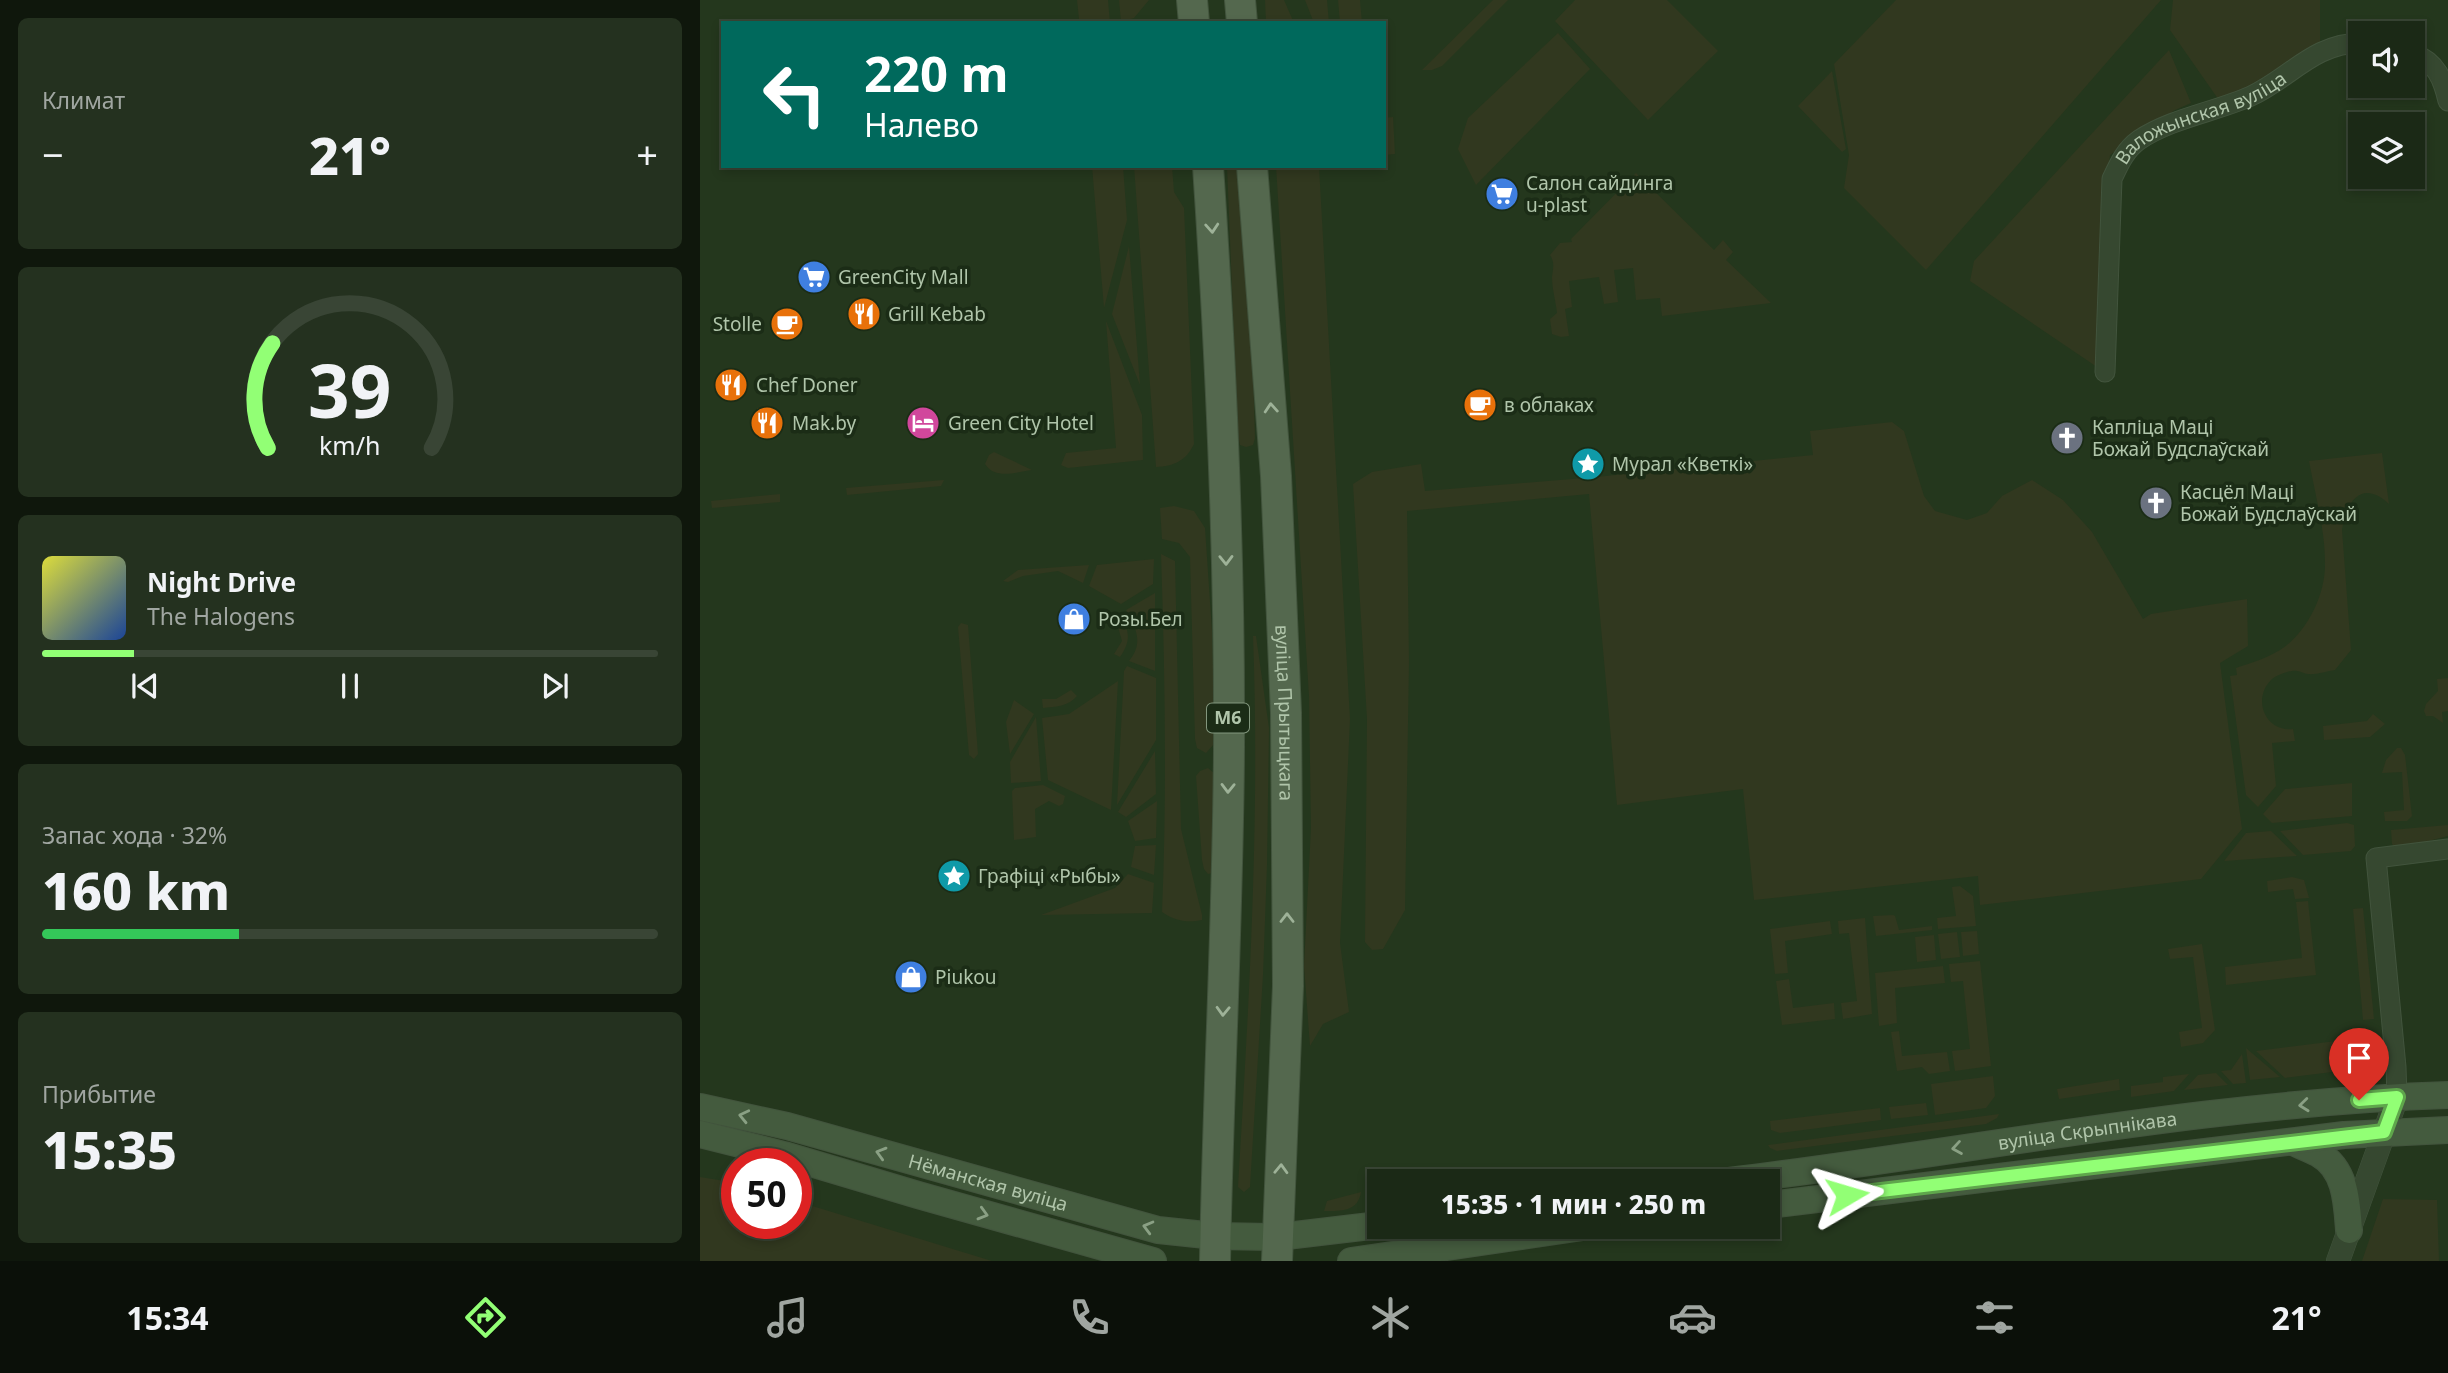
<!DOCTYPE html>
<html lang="ru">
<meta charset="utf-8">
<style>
body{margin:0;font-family:"Noto Sans",sans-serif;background:#24311f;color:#f1f3f6;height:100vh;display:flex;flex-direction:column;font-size:26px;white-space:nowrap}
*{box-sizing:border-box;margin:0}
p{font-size:23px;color:#a0a6a1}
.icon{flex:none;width:38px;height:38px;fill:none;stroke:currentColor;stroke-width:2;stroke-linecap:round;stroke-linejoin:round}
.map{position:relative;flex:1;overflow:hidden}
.side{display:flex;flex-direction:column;gap:18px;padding:18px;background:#0f170c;width:700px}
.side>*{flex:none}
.banner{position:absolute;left:21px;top:21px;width:665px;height:147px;border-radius:0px;box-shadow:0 4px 10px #0003,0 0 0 2px #394535;background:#00695c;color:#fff;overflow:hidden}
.buttons{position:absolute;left:1648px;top:21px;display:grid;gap:14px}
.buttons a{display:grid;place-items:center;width:77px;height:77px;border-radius:0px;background:#1b2916;box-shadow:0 4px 10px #0003,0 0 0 2px #394535;font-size:35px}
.speed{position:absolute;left:21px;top:1148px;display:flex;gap:14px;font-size:35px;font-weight:700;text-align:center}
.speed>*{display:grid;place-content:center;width:91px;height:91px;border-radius:50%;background:#1b2916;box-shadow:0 4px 10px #0003,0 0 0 2px #394535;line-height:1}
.speed .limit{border:10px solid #d22;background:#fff;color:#111}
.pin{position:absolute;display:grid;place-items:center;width:60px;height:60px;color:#fff;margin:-72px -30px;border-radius:50% 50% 50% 0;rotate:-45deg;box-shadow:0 0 7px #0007}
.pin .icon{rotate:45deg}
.me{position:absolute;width:77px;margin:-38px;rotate:83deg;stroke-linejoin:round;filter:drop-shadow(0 0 5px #0008)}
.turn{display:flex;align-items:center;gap:24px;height:147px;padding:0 28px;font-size:32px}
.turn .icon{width:91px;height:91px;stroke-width:2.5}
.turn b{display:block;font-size:49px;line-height:60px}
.big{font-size:52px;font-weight:800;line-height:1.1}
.side .widget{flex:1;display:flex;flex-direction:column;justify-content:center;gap:10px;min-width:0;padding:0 24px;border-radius:10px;background:#24311f}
.side .dial{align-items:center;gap:0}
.dial svg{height:182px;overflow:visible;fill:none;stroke:#394535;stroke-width:7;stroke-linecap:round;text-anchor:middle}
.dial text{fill:#f1f3f6;stroke:none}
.song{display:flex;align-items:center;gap:21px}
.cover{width:84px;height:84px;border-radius:10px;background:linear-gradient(135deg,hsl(60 70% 55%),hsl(220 70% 35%))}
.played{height:7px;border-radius:4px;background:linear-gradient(90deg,#92ff75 15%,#394535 15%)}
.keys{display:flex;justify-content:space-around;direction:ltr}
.heat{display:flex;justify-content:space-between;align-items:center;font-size:38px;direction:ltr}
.charge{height:10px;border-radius:5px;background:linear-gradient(90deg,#34c759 32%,#394535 0)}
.trip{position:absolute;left:667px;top:1169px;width:413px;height:70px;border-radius:0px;background:#1b2916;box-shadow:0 4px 10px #0003,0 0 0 2px #394535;font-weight:800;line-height:70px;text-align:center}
.tabs{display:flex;height:112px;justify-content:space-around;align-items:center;background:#0b1009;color:#a0a6a1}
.tabs .icon{width:49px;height:49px}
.tabs .selected{color:#92ff75}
.tabs b{font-size:32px;color:#f1f3f6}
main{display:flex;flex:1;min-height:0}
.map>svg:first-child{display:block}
.green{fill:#31381f}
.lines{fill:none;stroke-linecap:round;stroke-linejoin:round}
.minor-casing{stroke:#42543d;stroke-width:21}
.tertiary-casing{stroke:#42543d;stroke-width:24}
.secondary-casing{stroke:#42543d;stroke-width:28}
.primary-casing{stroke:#42543d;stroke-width:32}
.minor{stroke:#364830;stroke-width:19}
.tertiary{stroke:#364830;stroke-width:23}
.secondary{stroke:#445b3e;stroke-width:26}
.primary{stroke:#54684e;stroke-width:30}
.oneway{stroke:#9eb298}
.oneway2{stroke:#8aa084}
.route-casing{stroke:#5fa64c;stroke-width:18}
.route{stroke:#92ff75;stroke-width:12}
.labels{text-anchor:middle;stroke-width:7;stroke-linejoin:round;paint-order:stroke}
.shield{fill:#1b2c16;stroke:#83977e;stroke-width:2}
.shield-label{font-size:18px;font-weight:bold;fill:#b0c5aa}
.street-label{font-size:19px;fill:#b0c5aa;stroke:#1b2c16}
.poi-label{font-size:19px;fill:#b0c5aa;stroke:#1b2c16;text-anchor:start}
</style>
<main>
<section class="side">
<div class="widget"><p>Климат</p>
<div class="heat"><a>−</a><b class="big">21°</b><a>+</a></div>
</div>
<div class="widget dial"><svg viewBox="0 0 100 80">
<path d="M14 69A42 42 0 1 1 86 69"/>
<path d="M14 69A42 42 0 0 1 16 23" stroke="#92ff75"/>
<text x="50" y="56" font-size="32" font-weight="700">39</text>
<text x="50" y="72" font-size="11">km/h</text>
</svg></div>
<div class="widget">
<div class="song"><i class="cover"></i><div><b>Night Drive</b><p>The Halogens</p></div></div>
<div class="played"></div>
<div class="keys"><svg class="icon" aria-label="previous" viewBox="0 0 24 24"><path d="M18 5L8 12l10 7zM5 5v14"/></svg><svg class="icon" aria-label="pause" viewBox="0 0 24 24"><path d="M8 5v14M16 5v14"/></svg><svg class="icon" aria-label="next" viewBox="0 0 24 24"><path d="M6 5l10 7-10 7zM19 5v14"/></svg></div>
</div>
<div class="widget"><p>Запас хода · 32%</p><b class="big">160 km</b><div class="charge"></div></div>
<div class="widget"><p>Прибытие</p><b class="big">15:35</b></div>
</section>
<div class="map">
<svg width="1748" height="1261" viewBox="0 0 1748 1261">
<rect width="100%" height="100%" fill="#24371d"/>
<path class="green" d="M377,0H408L410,23H382L379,19Z
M419,0H449L434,18L421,22Z
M565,0H584L594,23H566Z
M605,0H627L629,23H614Z
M638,0H660L662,23H640Z
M793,0H808L742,66L732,70H722Z
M875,0H967L1018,51L948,120L855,21Z
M1196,0H1461L1226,270L1144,188L1149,155L1134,64Z
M1473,0H1620V52L1523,106L1470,30Z
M858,33L890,69L776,185L758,149L768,118Z
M1469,50L1491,103L1475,110L1410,155L1405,199L1397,367L1270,281L1274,261Z
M1132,71L1146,149L1142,152L1098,106Z
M693,117L695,154L684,155V118Z
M392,166H423L427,220L404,308Z
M434,166H472L474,192L484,208L494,444C486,461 474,466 456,467Z
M527,166H537L553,370L555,438L553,445L546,447L540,445L538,436Z
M576,166H619L650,719L640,943L649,1012L623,1024L610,1046L604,966L611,828L609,696Z
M936,173L1014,250L1023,240L1033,252L1026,260L1071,303L962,316L960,298L936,300L933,268L914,270L918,302L904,304L899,277L869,281L872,307L865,309L869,336L861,337L852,334L850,319L857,313C856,302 852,289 852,277C853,268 855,263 850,255L860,243L872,242L871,239Z
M429,246L440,385L412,314Z
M406,321L442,415L443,460L368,468L361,465L366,453L416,448Z
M1192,422L1204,431L1224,496L1235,511L1267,520L1287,513L1302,496L1332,480L1363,500L1392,532L1443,619L1451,614L1547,599L1548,646L1520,663L1542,829L1501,879L1280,905L1278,876L1054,900L1043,789L917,805L889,494L707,511L709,662L705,910L683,949L672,950L665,942L667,719L653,484L672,472L721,464L725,491L896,477L1113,455L1110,431Z
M294,452L332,470C317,472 295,480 285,464L289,455Z
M1682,453L1689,504C1662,479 1646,501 1642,530L1651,650L1635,670C1627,671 1616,675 1608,674C1604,674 1601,671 1597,671C1590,670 1576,675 1571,680C1552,699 1565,732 1593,729L1595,741L1572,743L1576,786L1558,807L1546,795L1530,676L1537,675L1536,668C1551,663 1567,658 1580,650C1607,633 1626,594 1625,562C1625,529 1615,494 1609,461Z
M244,480L241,486L147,495L146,488Z
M80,494V502L12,508L11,501Z
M474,506L494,511L505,528L512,631L515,736L514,744L506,753L497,748L495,739L490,557L479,543L462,539L460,508Z
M461,554L475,561L481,829L502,915V920C487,923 475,921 462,912C467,793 465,673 461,554Z
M454,559L453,584L421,604L389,586L397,565Z
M389,565L383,583L358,571L323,576L308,582L303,581L318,570Z
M455,593V671L429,661C444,643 436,628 426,610Z
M420,615C430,631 431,641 420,657L414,654L422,641L418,627L412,622Z
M261,623L268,625L278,754L274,759L269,755L258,627Z
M553,636H556L569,728L567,865L563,975L550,1187L544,1192L538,1187C549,1003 560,820 553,636Z
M427,666L456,678V740L417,805L424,671Z
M1748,678V711L1742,712L1743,723L1733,716H1726L1724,711L1726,704L1738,691L1737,679Z
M418,681L411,810L348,780L342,718L369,714Z
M371,690L377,696C369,706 355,707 343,708L342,699H356Z
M314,700L334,714L310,754L306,722Z
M1673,714L1685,724L1670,737L1624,740L1623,726L1667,721Z
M336,717L341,781L311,783L310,762Z
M1697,748H1701L1705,755L1712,816L1707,821H1685L1684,812L1704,810L1702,772L1682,773L1686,760Z
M455,751L456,794L426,817L418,812Z
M508,768L516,775L513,873L508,874L504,869L502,860L496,776L500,771Z
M1652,783V816L1572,823L1563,814L1585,789Z
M343,785L365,796L363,804L359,806L349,801L335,809L336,837L314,840L312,791L315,788Z
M457,801L456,838L435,841L428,821Z
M1647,823L1654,825L1655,846L1651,851L1603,855L1580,831Z
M1748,825V836L1697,849L1692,844L1691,830Z
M1571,831L1597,856L1524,861L1546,833Z
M456,845L454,875L431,867L435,846Z
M428,874L454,883L452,913L341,915L415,888Z
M1592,877L1604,880L1609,898L1595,899L1593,889L1568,892L1567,881Z
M1260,886L1273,896L1276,926L1238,929L1237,918L1256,916L1252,887Z
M1608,901L1616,975L1526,985L1525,967L1602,958L1596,902Z
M1663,908L1674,1019L1663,1020L1653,909Z
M1193,915L1195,916L1199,930L1232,926V930L1176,936L1173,916Z
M1165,918L1172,1014L1143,1019L1141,1003L1157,1001L1149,933L1139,934L1138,921Z
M1130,921L1132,934L1085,941L1088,973L1075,974L1070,929Z
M1277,931L1279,954L1263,956L1261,932Z
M1257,932L1260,957L1241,959L1238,934Z
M1234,935L1236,960L1217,962L1215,937Z
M1502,944L1515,1030L1503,1043L1481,1047L1479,1032L1502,1028L1493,957L1470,959L1468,949Z
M1280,961L1291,1066L1255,1071L1252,1051L1270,1049L1263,981L1251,982L1249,964Z
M1243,966L1245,983L1195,988L1197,1023L1179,1026L1175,973Z
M1089,979L1093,1008L1134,1003L1135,1019L1082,1025L1076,981Z
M1199,1031L1202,1056L1247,1052L1250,1071L1229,1074L1222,1067L1197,1071L1191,1032Z
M1644,1040L1648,1070L1585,1078L1556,1051Z
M1546,1048L1580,1077L1550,1080Z
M1542,1054L1546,1083L1533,1084L1521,1071L1531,1070Z
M1516,1073L1528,1085L1484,1090L1498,1075Z
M1489,1074L1474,1091L1431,1097V1086L1463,1082V1077Z
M1293,1076L1295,1096L1286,1108L1235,1115L1231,1084Z
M1419,1079L1420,1090L1359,1099L1357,1089Z
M1226,1103L1228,1115L1191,1119L1189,1107Z
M1180,1108L1181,1120L1080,1133L1071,1130L1070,1121Z
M1299,1114L1297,1118L1286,1124L1077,1151L1070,1148L1068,1145Z
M0,1177L37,1183V1223H96V1201L292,1261H0Z
M661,1192C658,1212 641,1211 624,1211L627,1201Z
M1683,1199L1737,1200L1739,1261H1662Z"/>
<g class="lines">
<defs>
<g id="minor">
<path d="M1713,53C1736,62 1743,79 1748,101"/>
<path id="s1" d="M1405,372L1412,179C1419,164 1425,150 1439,140C1472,118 1515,112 1551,96C1590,78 1614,43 1661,43"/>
<path d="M1697,1097L1696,1067L1676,858L1748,849"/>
</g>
<path id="tertiary" d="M1638,1261L1697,1097"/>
<g id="secondary">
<path id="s2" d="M0,1107L87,1126L458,1230L515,1236L578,1237L679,1225"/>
<path d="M0,1134L84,1155L218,1195L453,1261"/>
<path d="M1593,1142C1601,1146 1611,1149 1619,1154C1646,1169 1647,1203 1649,1230"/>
<path id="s3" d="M1029,1181C1268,1152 1506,1103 1748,1095"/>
<path d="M1068,1205L1644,1135L1748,1130"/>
<path d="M651,1261L883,1227"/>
</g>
<g id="primary">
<path d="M492,0L494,23"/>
<path d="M540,0L542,23"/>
<path d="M508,166C521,360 530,555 529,749C528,920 518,1090 515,1261"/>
<path id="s4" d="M552,166L576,476L586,713L588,986L577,1261"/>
</g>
</defs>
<use href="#minor" class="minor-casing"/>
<use href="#tertiary" class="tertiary-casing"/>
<use href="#secondary" class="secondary-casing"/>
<use href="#primary" class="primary-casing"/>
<use href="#minor" class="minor"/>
<use href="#tertiary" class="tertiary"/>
<use href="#secondary" class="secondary"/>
<use href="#primary" class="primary"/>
</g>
<defs><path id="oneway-chevron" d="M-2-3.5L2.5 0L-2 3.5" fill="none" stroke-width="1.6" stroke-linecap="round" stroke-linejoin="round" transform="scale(1.75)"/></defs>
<g class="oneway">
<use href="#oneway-chevron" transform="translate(512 228) rotate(86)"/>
<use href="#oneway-chevron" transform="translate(571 408) rotate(-94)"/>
<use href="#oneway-chevron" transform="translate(526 560) rotate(89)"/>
<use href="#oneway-chevron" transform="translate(528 788) rotate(91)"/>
<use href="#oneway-chevron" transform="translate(587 918) rotate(-90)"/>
<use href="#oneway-chevron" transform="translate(523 1011) rotate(92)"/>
<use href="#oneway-chevron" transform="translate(581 1169) rotate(-88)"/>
</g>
<g class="oneway2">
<use href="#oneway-chevron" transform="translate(1604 1105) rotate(174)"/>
<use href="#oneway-chevron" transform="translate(44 1116) rotate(-167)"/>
<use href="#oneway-chevron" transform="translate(1257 1148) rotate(171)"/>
<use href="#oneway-chevron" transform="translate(181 1153) rotate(-164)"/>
<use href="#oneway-chevron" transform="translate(283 1214) rotate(16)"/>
<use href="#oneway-chevron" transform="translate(448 1227) rotate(-165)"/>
</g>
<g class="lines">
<defs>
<path id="route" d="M1147,1195L1684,1132L1697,1097L1659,1100"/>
</defs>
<use href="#route" class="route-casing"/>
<use href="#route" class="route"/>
</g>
<defs>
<symbol id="supermarket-disc" viewBox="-11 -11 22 22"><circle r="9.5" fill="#3f7fe0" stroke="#1b2c16"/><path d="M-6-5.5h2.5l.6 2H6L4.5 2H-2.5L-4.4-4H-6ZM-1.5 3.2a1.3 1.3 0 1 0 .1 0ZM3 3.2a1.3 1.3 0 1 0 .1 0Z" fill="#fff"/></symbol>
<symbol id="restaurant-disc" viewBox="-11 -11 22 22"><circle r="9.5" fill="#e8710a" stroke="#1b2c16"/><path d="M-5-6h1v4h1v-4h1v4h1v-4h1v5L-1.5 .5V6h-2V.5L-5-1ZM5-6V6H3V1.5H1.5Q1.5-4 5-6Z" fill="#fff"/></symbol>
<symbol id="cafe-disc" viewBox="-11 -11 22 22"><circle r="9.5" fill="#e8710a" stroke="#1b2c16"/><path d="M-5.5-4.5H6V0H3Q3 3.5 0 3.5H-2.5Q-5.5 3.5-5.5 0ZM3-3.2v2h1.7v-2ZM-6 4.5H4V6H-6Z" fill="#fff"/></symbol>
<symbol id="hotel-disc" viewBox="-11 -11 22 22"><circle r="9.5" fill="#d1479c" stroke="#1b2c16"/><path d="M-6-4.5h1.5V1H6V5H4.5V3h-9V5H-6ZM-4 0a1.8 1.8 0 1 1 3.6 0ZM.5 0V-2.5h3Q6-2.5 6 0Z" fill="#fff"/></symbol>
<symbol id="church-disc" viewBox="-11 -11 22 22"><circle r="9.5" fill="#6b7280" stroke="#1b2c16"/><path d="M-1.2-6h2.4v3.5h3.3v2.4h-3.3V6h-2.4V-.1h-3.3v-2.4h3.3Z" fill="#fff"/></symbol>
<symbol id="sight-disc" viewBox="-11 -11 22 22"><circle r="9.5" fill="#0f9aa8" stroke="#1b2c16"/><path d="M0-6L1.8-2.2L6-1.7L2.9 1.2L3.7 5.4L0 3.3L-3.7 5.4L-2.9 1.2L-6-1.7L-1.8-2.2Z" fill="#fff"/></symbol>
<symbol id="shop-disc" viewBox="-11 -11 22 22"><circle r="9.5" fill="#3f7fe0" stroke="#1b2c16"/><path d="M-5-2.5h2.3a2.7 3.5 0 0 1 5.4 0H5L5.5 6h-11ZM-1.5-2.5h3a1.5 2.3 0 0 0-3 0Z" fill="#fff"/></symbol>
</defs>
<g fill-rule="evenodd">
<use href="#supermarket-disc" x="783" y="175" width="38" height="38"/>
<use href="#supermarket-disc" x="95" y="258" width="38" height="38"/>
<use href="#restaurant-disc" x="145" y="295" width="38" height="38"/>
<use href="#cafe-disc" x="68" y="305" width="38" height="38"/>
<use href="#restaurant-disc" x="12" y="366" width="38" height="38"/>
<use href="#cafe-disc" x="761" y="386" width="38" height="38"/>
<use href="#restaurant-disc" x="48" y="404" width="38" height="38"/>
<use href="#hotel-disc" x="204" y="404" width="38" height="38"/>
<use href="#church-disc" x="1348" y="419" width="38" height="38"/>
<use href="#sight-disc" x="869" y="445" width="38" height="38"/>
<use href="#church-disc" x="1437" y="484" width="38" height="38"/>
<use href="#shop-disc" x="355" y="600" width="38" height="38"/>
<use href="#sight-disc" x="235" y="857" width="38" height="38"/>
<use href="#shop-disc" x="192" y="958" width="38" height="38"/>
</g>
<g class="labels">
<rect class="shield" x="507" y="703.5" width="42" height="29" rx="5"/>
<g class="shield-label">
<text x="528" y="724">М6</text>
</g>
<g class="street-label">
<text dy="7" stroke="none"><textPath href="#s1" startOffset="306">Валожынская вуліца</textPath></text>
<text dy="7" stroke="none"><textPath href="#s4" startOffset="548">вуліца Прытыцкага</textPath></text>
<text dy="7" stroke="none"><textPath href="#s3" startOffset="362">вуліца Скрыпнікава</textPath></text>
<text dy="7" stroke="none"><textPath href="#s2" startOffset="298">Нёманская вуліца</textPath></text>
</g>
<g class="poi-label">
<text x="826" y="190">Салон сайдинга<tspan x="826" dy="22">u-plast</tspan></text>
<text x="138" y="284">GreenCity Mall</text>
<text x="188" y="321">Grill Kebab</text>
<text x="62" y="331" text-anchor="end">Stolle</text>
<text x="56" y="392">Chef Doner</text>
<text x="804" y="412">в облаках</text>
<text x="92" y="430">Mak.by</text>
<text x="248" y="430">Green City Hotel</text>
<text x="1392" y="434">Капліца Маці<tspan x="1392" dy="22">Божай Будслаўскай</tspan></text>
<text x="912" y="471">Мурал «Кветкі»</text>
<text x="1480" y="499">Касцёл Маці<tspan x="1480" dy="22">Божай Будслаўскай</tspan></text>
<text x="398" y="626">Розы.Бел</text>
<text x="278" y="883">Графіці «Рыбы»</text>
<text x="235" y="984">Piukou</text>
</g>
</g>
</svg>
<div class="buttons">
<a><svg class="icon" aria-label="sound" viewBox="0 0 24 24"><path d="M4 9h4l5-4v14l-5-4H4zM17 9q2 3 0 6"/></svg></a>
<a><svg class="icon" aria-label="layers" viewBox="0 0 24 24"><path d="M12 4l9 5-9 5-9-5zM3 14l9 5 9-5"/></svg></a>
</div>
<div class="speed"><div class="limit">50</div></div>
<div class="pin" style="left:1659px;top:1100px;background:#d93025"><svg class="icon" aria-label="arrive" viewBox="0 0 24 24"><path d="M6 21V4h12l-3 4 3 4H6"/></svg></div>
<svg class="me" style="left:1147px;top:1195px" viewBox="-20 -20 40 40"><path d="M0-17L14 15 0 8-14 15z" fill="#92ff75" stroke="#fff" stroke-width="4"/></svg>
<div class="trip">15:35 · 1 мин · 250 m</div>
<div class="banner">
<div class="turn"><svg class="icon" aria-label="left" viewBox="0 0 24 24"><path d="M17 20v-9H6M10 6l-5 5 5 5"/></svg><div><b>220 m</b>Налево</div></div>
</div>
</div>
</main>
<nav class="tabs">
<b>15:34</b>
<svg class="icon selected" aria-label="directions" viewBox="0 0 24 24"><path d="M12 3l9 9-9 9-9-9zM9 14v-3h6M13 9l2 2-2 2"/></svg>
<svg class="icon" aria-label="music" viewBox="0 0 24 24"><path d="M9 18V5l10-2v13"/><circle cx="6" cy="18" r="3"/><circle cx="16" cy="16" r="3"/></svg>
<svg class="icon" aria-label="phone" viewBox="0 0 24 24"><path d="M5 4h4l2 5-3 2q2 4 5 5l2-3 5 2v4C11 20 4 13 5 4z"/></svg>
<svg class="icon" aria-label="climate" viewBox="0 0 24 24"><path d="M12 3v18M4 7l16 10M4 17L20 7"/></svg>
<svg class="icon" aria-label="car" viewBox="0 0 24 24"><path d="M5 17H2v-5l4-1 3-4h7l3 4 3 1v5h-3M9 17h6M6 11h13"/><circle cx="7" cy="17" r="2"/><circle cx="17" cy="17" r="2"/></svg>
<svg class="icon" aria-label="filters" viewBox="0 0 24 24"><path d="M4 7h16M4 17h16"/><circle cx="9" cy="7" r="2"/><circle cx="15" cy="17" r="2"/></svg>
<b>21°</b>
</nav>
